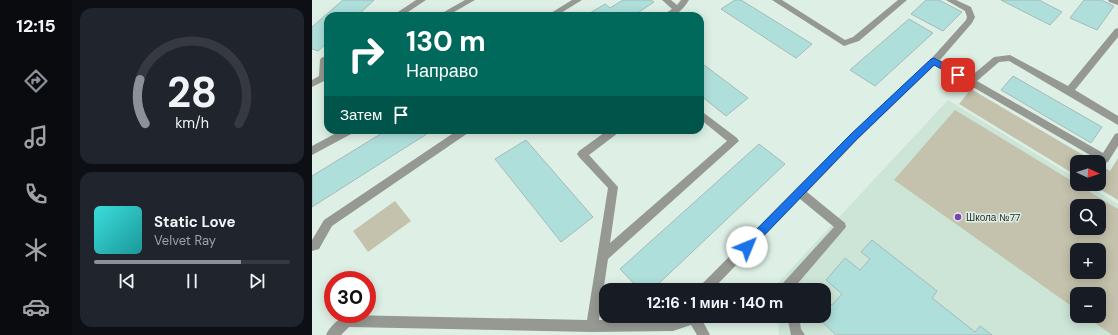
<!DOCTYPE html>
<html lang="ru">
<meta charset="utf-8">
<style>
body{margin:0;font-family:"DM Sans",sans-serif;background:#20242c;color:#f1f3f6;height:100vh;display:flex;flex-direction:column;font-size:15px;white-space:nowrap}
*{box-sizing:border-box;margin:0}
p{font-size:13px;color:#9ea1a6}
.icon{flex:none;width:22px;height:22px;fill:none;stroke:currentColor;stroke-width:2;stroke-linecap:round;stroke-linejoin:round}
.map{position:relative;flex:1;overflow:hidden}
.details{display:flex;flex-direction:column;gap:8px;padding:8px;background:#0d0f14;width:240px}
.details>*{flex:none}
.banner{position:absolute;left:12px;top:12px;width:380px;height:122px;border-radius:12px;box-shadow:0 2px 10px #0003;background:#00695c;color:#fff;overflow:hidden}
.needle{width:26px;rotate:93deg}
.fabs{position:absolute;left:758px;top:155px;display:grid;gap:8px}
.fabs a{display:grid;place-items:center;width:36px;height:36px;border-radius:8px;background:#171b24;box-shadow:0 2px 10px #0003;font-size:20px}
.speed{position:absolute;left:12px;top:271px;display:flex;gap:8px;font-size:20px;font-weight:700;text-align:center}
.speed>*{display:grid;place-content:center;width:52px;height:52px;border-radius:50%;background:#171b24;box-shadow:0 2px 10px #0003;line-height:1}
.speed .limit{border:6px solid #d22;background:#fff;color:#111}
.pin{position:absolute;display:grid;place-items:center;width:34px;height:34px;color:#fff;margin:-17px;border-radius:8px;box-shadow:0 2px 6px #0006}
.me{position:absolute;width:44px;margin:-22px;rotate:45deg;stroke-linejoin:round;filter:drop-shadow(0 0 3px #0008)}
.turn{display:flex;align-items:center;gap:14px;height:84px;padding:0 16px;font-size:18px}
.turn .icon{width:52px;height:52px;stroke-width:2.5}
.turn b{display:block;font-size:28px;line-height:34px}
.then{display:flex;align-items:center;height:38px;padding:0 16px;background:#0003;gap:8px;font-size:15px}
.details .card{flex:1;display:flex;flex-direction:column;justify-content:center;gap:6px;min-width:0;padding:0 14px;border-radius:12px;background:#20242c}
.details .dial{align-items:center;gap:0}
.dial svg{height:104px;overflow:visible;fill:none;stroke:#363941;stroke-width:7;stroke-linecap:round;text-anchor:middle}
.dial text{fill:#f1f3f6;stroke:none}
.song{display:flex;align-items:center;gap:12px}
.cover{width:48px;height:48px;border-radius:6px;background:linear-gradient(135deg,hsl(180 70% 55%),hsl(180 70% 35%))}
.played{height:4px;border-radius:2px;background:linear-gradient(90deg,#8c9099 75%,#363941 75%)}
.keys{display:flex;justify-content:space-around;direction:ltr}
.trip{position:absolute;left:287px;top:283px;width:232px;height:40px;border-radius:12px;background:#171b24;box-shadow:0 2px 10px #0003;font-weight:700;line-height:40px;text-align:center}
main{display:flex;flex:1;min-height:0}
.dock{display:flex;flex-direction:column;width:72px;justify-content:space-around;align-items:center;background:#090b0e;color:#9ea1a6}
.dock .icon{width:28px;height:28px}
.dock .active{color:#8c9099}
.dock b{font-size:18px;color:#f1f3f6}
.map>svg:first-child{display:block}
.built{fill:#cce5d7;fill-rule:evenodd}
.green{fill:#c4c2ac;fill-rule:evenodd}
.building{fill:#afdfdb;stroke:#a6bab8}
.lines{fill:none;stroke-linecap:round;stroke-linejoin:round}
.minor{fill:#959992;fill-rule:evenodd}
.route{fill:#1a73e8;stroke:#114b97}
.poi-dot{fill:#7d41b7;stroke:#def0e6;stroke-width:1.5}
.labels{text-anchor:middle;stroke-width:3;stroke-linejoin:round;paint-order:stroke}
.poi-label{font-size:10px;fill:#242b27;stroke:#def0e6;text-anchor:start}
</style>
<main>
<nav class="dock">
<b>12:15</b>
<svg class="icon active" aria-label="directions" viewBox="0 0 24 24"><path d="M12 3l9 9-9 9-9-9zM9 14v-3h6M13 9l2 2-2 2"/></svg>
<svg class="icon" aria-label="music" viewBox="0 0 24 24"><path d="M9 18V5l10-2v13"/><circle cx="6" cy="18" r="3"/><circle cx="16" cy="16" r="3"/></svg>
<svg class="icon" aria-label="phone" viewBox="0 0 24 24"><path d="M5 4h4l2 5-3 2q2 4 5 5l2-3 5 2v4C11 20 4 13 5 4z"/></svg>
<svg class="icon" aria-label="climate" viewBox="0 0 24 24"><path d="M12 3v18M4 7l16 10M4 17L20 7"/></svg>
<svg class="icon" aria-label="car" viewBox="0 0 24 24"><path d="M5 17H2v-5l4-1 3-4h7l3 4 3 1v5h-3M9 17h6M6 11h13"/><circle cx="7" cy="17" r="2"/><circle cx="17" cy="17" r="2"/></svg>
</nav>
<section class="details">
<div class="card dial"><svg viewBox="0 0 100 80">
<path d="M14 69A42 42 0 1 1 86 69"/>
<path d="M14 69A42 42 0 0 1 10 35" stroke="#8c9099"/>
<text x="50" y="56" font-size="32" font-weight="700">28</text>
<text x="50" y="72" font-size="11">km/h</text>
</svg></div>
<div class="card">
<div class="song"><i class="cover"></i><div><b>Static Love</b><p>Velvet Ray</p></div></div>
<div class="played"></div>
<div class="keys"><svg class="icon" aria-label="previous" viewBox="0 0 24 24"><path d="M18 5L8 12l10 7zM5 5v14"/></svg><svg class="icon" aria-label="pause" viewBox="0 0 24 24"><path d="M8 5v14M16 5v14"/></svg><svg class="icon" aria-label="next" viewBox="0 0 24 24"><path d="M6 5l10 7-10 7zM19 5v14"/></svg></div>
</div>
</section>
<div class="map">
<svg width="806" height="335" viewBox="0 0 806 335">
<rect width="100%" height="100%" fill="#def0e6"/>
<path class="built" d="M636,100L765,179V184H774L806,204V335H467L466,316H512V290H463V286ZM765,206H787V228H765ZM765,250H787V272H765ZM765,294H787V316H765Z"/>
<path class="green" d="M659,89L783,162H765V176L647,104Z
M643,110L806,209V335H800L773,316H787V294H765V310L582,180ZM765,206H787V228H765ZM765,250H787V272H765Z
M806,158V200L779,184H787V164L798,171Z
M83,201L99,221L56,252L41,231Z"/>
<path class="building" d="M31,0H62L45,16H16V42L6,51L0,49V27Z
M311,0H339L342,2L321,16H273L293,4L298,8Z
M423,0H429L500,44L484,58L409,9Z
M614,0H627L650,12L631,31L599,14Z
M689,0H727L750,12L738,25Z
M772,0H789L802,6L785,30L758,18Z
M597,19L621,33L563,86L538,70Z
M388,62L436,98L414,116L388,95Z
M701,76L790,127L779,143L689,90Z
M75,130H121L0,207V176Z
M214,140L281,217L249,242L183,159Z
M447,144L473,164L340,290H328L308,269Z
M560,240L625,291L620,298L663,332L668,326L680,335H524L504,316H512V298L520,305L530,294L514,280L533,258L548,270L558,259L549,252Z"/>
<g class="lines">
<path class="minor" d="M104,0H114L90,16H80Z
M153,0H163L135,16H125Z
M260,0H270L244,16H234Z
M350,0H359L365,5L369,0H377C369,12 365,16 350,16L360,9Z
M460,0H470L533,40L541,37L586,0H595L547,41L532,46Z
M634,0H644L659,7L663,17L660,23L628,60L658,77L682,57L698,55L756,86L803,29L806,28V37L763,90L806,116V125L697,61L687,62L665,81L791,153L803,134L806,133V146L796,162L793,163L790,162L623,65L545,140L495,192L533,223L534,227L481,289L482,290H470L469,287L471,283L522,227L488,199L400,290H386L388,286L539,134L619,59L654,20L655,17L653,11Z
M796,0H806V5L797,2Z
M16,55V79L0,87V80L7,76L8,60L9,58Z
M388,110L425,138L427,141L296,259L287,320L361,319L370,316H388L398,335H385L379,325L361,331L280,332L37,327L29,335H14C17,327 27,318 35,315L275,320L296,188L267,157L265,154L267,151L296,130H308L306,133L277,155L306,187L298,243L415,141L388,119Z
M30,130H43L41,133L0,155V146Z
M146,130H158L156,133L20,226L7,249L0,251V240L12,220Z
M475,316H487L489,329L493,335H479Z"/>
</g>
<path class="route" d="M622,58L649,73V77H644L622,65L545,139L438,250L435,252L431,250L430,247L431,243L539,134L619,59Z"/>
<circle class="poi-dot" cx="646" cy="217" r="4"/>
<g class="labels">
<g class="poi-label">
<text x="654" y="221">Школа №77</text>
</g>
</g>
</svg>
<div class="fabs">
<a><svg class="needle" viewBox="-14 -14 28 28"><path d="M0-13l5 13h-10z" fill="#e53935"/><path d="M0 13l5-13h-10z" fill="#9ea1a6"/></svg></a>
<a><svg class="icon" aria-label="search" viewBox="0 0 24 24"><circle cx="10" cy="10" r="6"/><path d="M15 15l6 6"/></svg></a>
<a>+</a>
<a>−</a>
</div>
<div class="speed"><div class="limit">30</div></div>
<div class="pin" style="left:646px;top:75px;background:#d93025"><svg class="icon" aria-label="arrive" viewBox="0 0 24 24"><path d="M6 21V4h12l-3 4 3 4H6"/></svg></div>
<svg class="me" style="left:435px;top:247px" viewBox="-20 -20 40 40"><circle r="19" fill="#fff"/><path d="M0-13L10 11 0 6-10 11z" fill="#1a73e8"/></svg>
<div class="trip">12:16 · 1 мин · 140 m</div>
<div class="banner">
<div class="turn"><svg class="icon" aria-label="right" viewBox="0 0 24 24"><path d="M7 20v-9h11M14 6l5 5-5 5"/></svg><div><b>130 m</b>Направо</div></div>
<div class="then">Затем<svg class="icon" aria-label="arrive" viewBox="0 0 24 24"><path d="M6 21V4h12l-3 4 3 4H6"/></svg></div>
</div>
</div>
</main>
